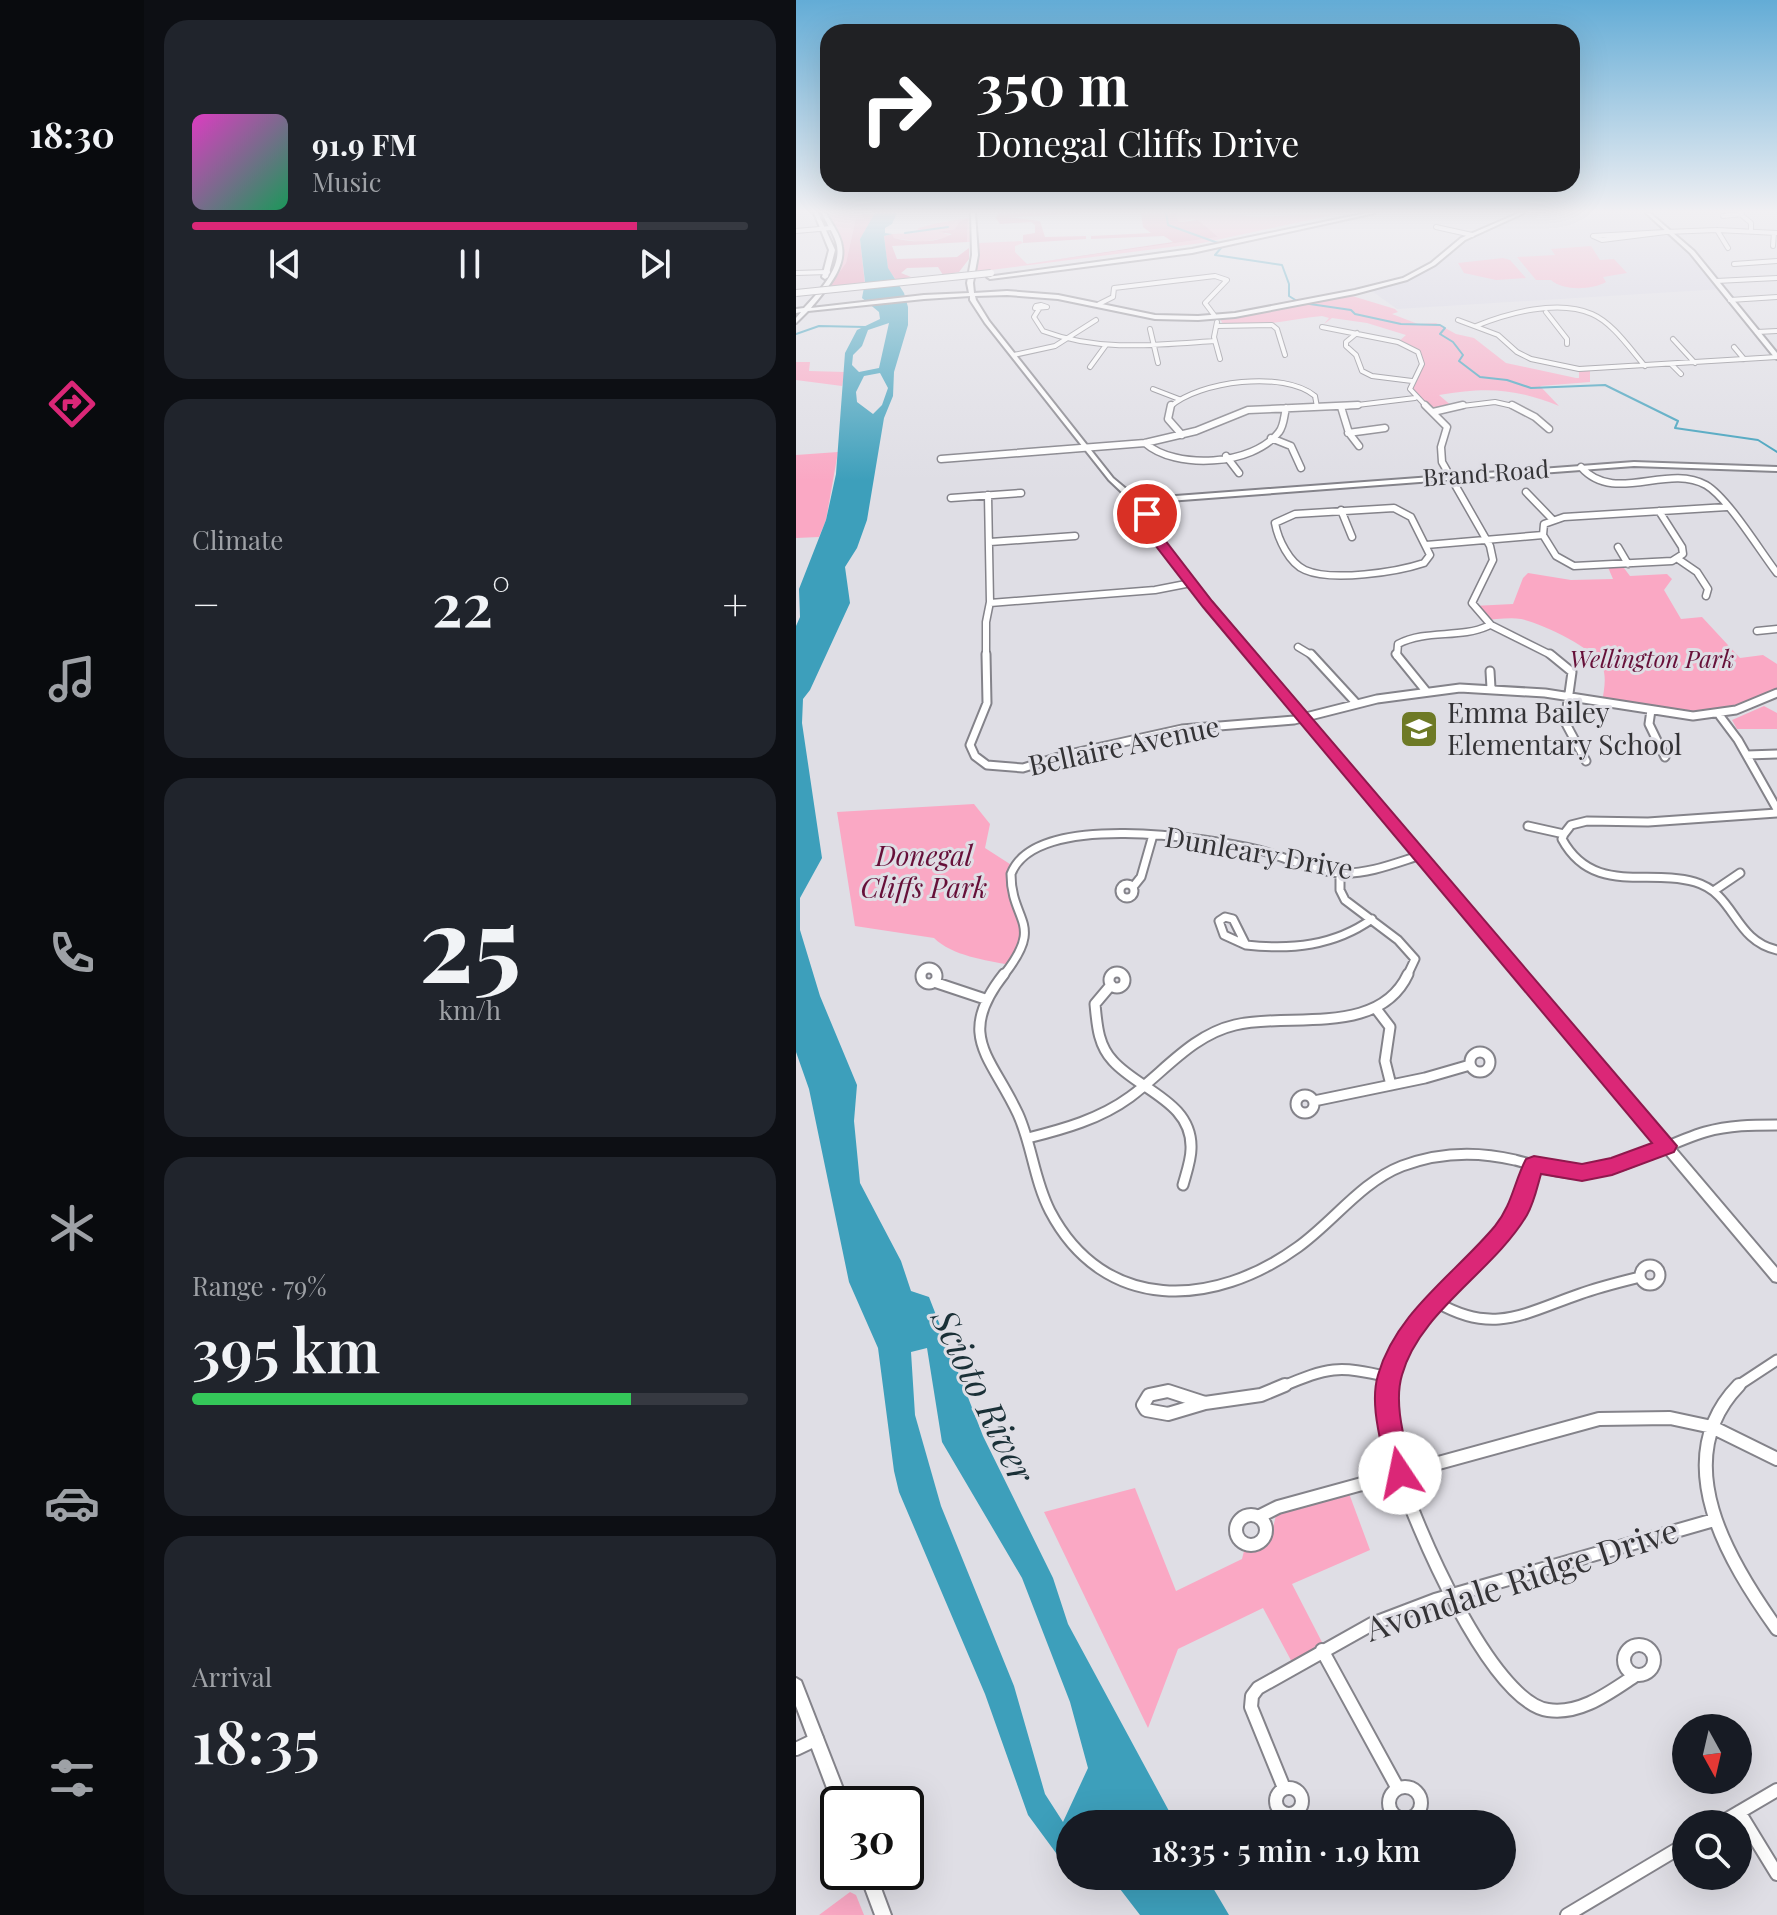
<!DOCTYPE html>
<meta charset="utf-8">
<style>
body{margin:0;font-family:"Playfair Display",serif;background:#20242c;color:#f1f3f6;height:100vh;display:flex;flex-direction:column;font-size:30px;white-space:nowrap}
*{box-sizing:border-box;margin:0}
p{font-size:26px;color:#9ea1a6}
.icon{flex:none;width:44px;height:44px;fill:none;stroke:currentColor;stroke-width:2;stroke-linecap:round;stroke-linejoin:round}
.map{position:relative;flex:1;overflow:hidden}
.sheet{display:flex;flex-direction:column;gap:20px;padding:20px;background:#0d0f14;width:652px}
.sheet>*{flex:none}
.banner{position:absolute;left:24px;top:24px;width:760px;height:168px;border-radius:24px;box-shadow:0 8px 32px #0002;background:#202124;color:#fff;overflow:hidden}
.needle{width:52px;rotate:172deg}
.buttons{position:absolute;left:876px;top:1714px;display:grid;gap:16px}
.buttons a{display:grid;place-items:center;width:80px;height:80px;border-radius:50%;background:#171b24;box-shadow:0 8px 32px #0002;font-size:40px}
.speed{position:absolute;left:24px;top:1786px;display:flex;gap:16px;font-size:40px;font-weight:700;text-align:center}
.speed>*{display:grid;place-content:center;width:104px;height:104px;border-radius:50%;background:#171b24;box-shadow:0 8px 32px #0002;line-height:1}
.speed .limit{border:4px solid #111;border-radius:12px;background:#fff;color:#111}
.pin{position:absolute;display:grid;place-items:center;width:68px;height:68px;color:#fff;margin:-34px;border:4px solid #fff;border-radius:50%;box-shadow:0 2px 8px #0007}
.me{position:absolute;width:88px;margin:-44px;rotate:349deg;stroke-linejoin:round;filter:drop-shadow(0 0 6px #0008)}
.turn{display:flex;align-items:center;gap:28px;height:168px;padding:0 24px;font-size:36px}
.turn .icon{width:104px;height:104px;stroke-width:2.5}
.turn b{display:block;font-size:56px;line-height:68px}
.big{font-size:60px;font-weight:600;line-height:1.1}
.sheet .widget{flex:1;display:flex;flex-direction:column;justify-content:center;gap:12px;min-width:0;padding:0 28px;border-radius:24px;background:#20242c}
.sheet .dial{align-items:center;gap:0}
.dial b{font-size:104px;line-height:1}
.song{display:flex;align-items:center;gap:24px}
.cover{width:96px;height:96px;border-radius:12px;background:linear-gradient(135deg,hsl(310 70% 55%),hsl(150 70% 35%))}
.played{height:8px;border-radius:4px;background:linear-gradient(90deg,#db2777 80%,#363941 80%)}
.keys{display:flex;justify-content:space-around;direction:ltr}
.heat{display:flex;justify-content:space-between;align-items:center;font-size:44px;direction:ltr}
.charge{height:12px;border-radius:6px;background:linear-gradient(90deg,#34c759 79%,#363941 0)}
.trip{position:absolute;left:260px;top:1810px;width:460px;height:80px;border-radius:40px;background:#171b24;box-shadow:0 8px 32px #0002;font-weight:600;line-height:80px;text-align:center}
main{display:flex;flex:1;min-height:0}
.tab-bar{display:flex;flex-direction:column;width:144px;justify-content:space-around;align-items:center;background:#090b0e;color:#9ea1a6}
.tab-bar .icon{width:56px;height:56px}
.tab-bar .on{color:#db2777}
.tab-bar b{font-size:36px;color:#f1f3f6}
.map>svg:first-child{display:block}
.built{fill:#d5d4e2}
.green{fill:#faa8c4}
.forest{fill:#e989ab}
.water{fill:#3d9fbb;fill-rule:evenodd}
.lines{fill:none;stroke-linecap:round;stroke-linejoin:round}
.stream{stroke:#3d9fbb;stroke-width:2}
.minor-far4-casing{stroke:#84838a;stroke-width:6}
.minor-far3-casing{stroke:#84838a;stroke-width:9}
.minor-far2-casing{stroke:#84838a;stroke-width:11}
.minor-far1-casing{stroke:#84838a;stroke-width:13}
.minor-casing{stroke:#84838a;stroke-width:16}
.major-casing{stroke:#84838a;stroke-width:4}
.highway-casing{stroke:#84838a;stroke-width:4}
.minor-far4{stroke:#fff;stroke-width:4}
.minor-far3{stroke:#fff;stroke-width:6}
.minor-far2{stroke:#fff;stroke-width:7}
.minor-far1{stroke:#fff;stroke-width:9}
.minor{stroke:#fff;stroke-width:12}
.major{fill:#fff;fill-rule:evenodd}
.highway{fill:#fff;fill-rule:evenodd}
.highway-bridge-casing{stroke:#84838a;stroke-width:8;stroke-linecap:butt}
.highway-bridge{stroke:#fff;stroke-width:6}
.route{fill:#db2777;stroke:#8e194d;stroke-width:2}
.labels{text-anchor:middle;stroke-width:6;stroke-linejoin:round;paint-order:stroke}
.far-street-label{font-size:24px;fill:#343336;stroke:#dfdee5}
.far-park-label{font-size:24px;font-style:italic;fill:#661039;stroke:#dfdee5}
.poi-label{font-size:28px;fill:#343336;stroke:#dfdee5;text-anchor:start}
.street-label{font-size:28px;fill:#343336;stroke:#dfdee5}
.park-label{font-size:28px;font-style:italic;fill:#661039;stroke:#dfdee5}
.near-street-label{font-size:34px;fill:#343336;stroke:#dfdee5}
.near-water-label{font-size:36px;font-style:italic;fill:#1a3037;stroke:#dfdee5}
</style>
<main>
<nav class="tab-bar">
<b>18:30</b>
<svg class="icon on" aria-label="directions" viewBox="0 0 24 24"><path d="M12 3l9 9-9 9-9-9zM9 14v-3h6M13 9l2 2-2 2"/></svg>
<svg class="icon" aria-label="music" viewBox="0 0 24 24"><path d="M9 18V5l10-2v13"/><circle cx="6" cy="18" r="3"/><circle cx="16" cy="16" r="3"/></svg>
<svg class="icon" aria-label="phone" viewBox="0 0 24 24"><path d="M5 4h4l2 5-3 2q2 4 5 5l2-3 5 2v4C11 20 4 13 5 4z"/></svg>
<svg class="icon" aria-label="climate" viewBox="0 0 24 24"><path d="M12 3v18M4 7l16 10M4 17L20 7"/></svg>
<svg class="icon" aria-label="car" viewBox="0 0 24 24"><path d="M5 17H2v-5l4-1 3-4h7l3 4 3 1v5h-3M9 17h6M6 11h13"/><circle cx="7" cy="17" r="2"/><circle cx="17" cy="17" r="2"/></svg>
<svg class="icon" aria-label="filters" viewBox="0 0 24 24"><path d="M4 7h16M4 17h16"/><circle cx="9" cy="7" r="2"/><circle cx="15" cy="17" r="2"/></svg>
</nav>
<section class="sheet">
<div class="widget">
<div class="song"><i class="cover"></i><div><b>91.9 FM</b><p>Music</p></div></div>
<div class="played"></div>
<div class="keys"><svg class="icon" aria-label="previous" viewBox="0 0 24 24"><path d="M18 5L8 12l10 7zM5 5v14"/></svg><svg class="icon" aria-label="pause" viewBox="0 0 24 24"><path d="M8 5v14M16 5v14"/></svg><svg class="icon" aria-label="next" viewBox="0 0 24 24"><path d="M6 5l10 7-10 7zM19 5v14"/></svg></div>
</div>
<div class="widget"><p>Climate</p>
<div class="heat"><a>−</a><b class="big">22°</b><a>+</a></div>
</div>
<div class="widget dial"><b>25</b><p>km/h</p></div>
<div class="widget"><p>Range · 79%</p><b class="big">395 km</b><div class="charge"></div></div>
<div class="widget"><p>Arrival</p><b class="big">18:35</b></div>
</section>
<div class="map">
<svg width="981" height="1915" viewBox="0 0 981 1915">
<rect width="100%" height="100%" fill="#dfdee5"/>
<path class="built" d="M726,213H852L880,237L926,289L601,309L573,289L628,270L682,231Z"/>
<path class="green" d="M33,213H61L50,263L38,281L46,254Z
M383,213H430L458,217L546,213L406,243L180,272L182,243L225,241L227,243L219,246V252L231,264L422,237L398,219L383,222L380,216Z
M175,218L177,242H171L172,220L165,222L159,229L144,232L157,236L127,242L104,239L97,238L96,234L119,233L123,228C140,223 156,220 175,218Z
M795,246L804,260L818,259L831,273L807,277L810,282C796,290 767,291 755,280H740L721,257L759,255L755,249Z
M707,258L714,260L730,278L700,280L668,273L662,263Z
M553,295L599,309L602,312L596,314L622,324L640,323L660,334L678,338L710,363L780,378H783V370H794V382L744,386L763,406C718,388 690,387 643,395L657,407L637,412L619,398L614,389L626,364L622,352L602,342L610,335L571,323L536,318L528,324L533,318L526,316C492,319 460,329 427,324L424,319Z
M0,362H14L13,371L49,372L46,386L0,380Z
M42,452L30,520L23,537L0,538V455Z
M825,564L834,576L871,574L876,579L868,590L885,619L906,617L944,658L967,655L981,664V693L969,700L897,716L806,702C808,690 811,677 806,665C798,648 743,622 725,619C713,617 698,620 686,620L677,606L717,604L727,578L732,573L775,580L817,579L811,565Z
M968,706L981,713V729H941L936,720Z
M178,804L194,824L189,848L217,866C215,890 234,912 229,936C227,946 218,957 214,965C190,960 156,956 138,938L59,926L41,812Z
M339,1488L380,1591L446,1559L448,1551L473,1544L482,1507L551,1488L574,1550L496,1584L529,1648L498,1666L467,1608L382,1649L352,1728L248,1512Z
M54,1892L60,1895L68,1915H23Z"/>
<path class="forest" d="M61,213L80,215L64,239L69,284L33,287L50,263Z
M202,213H294L213,217L244,221L249,237L290,236V239L227,243V235L239,233V225L235,222L204,224L200,218Z
M345,213H383L380,216L383,222L402,220L422,237L231,264L377,242L368,236L295,239V236L355,233L347,227Z
M172,219L171,242L96,246L101,259L161,257L173,248V259L163,272L147,275L142,267L111,268L105,273L115,277L100,280L92,269L88,236L96,234L98,238C118,243 141,243 156,234L142,232L159,229L164,221Z"/>
<path class="water" d="M79,213H101L96,224L89,228V233L96,234L88,236L92,268L108,293L112,307V325L98,372L97,396L88,418L71,520L61,548L49,567L54,603L14,690L7,699L6,723L26,858L4,898V930L24,996L61,1085L58,1121L64,1183L105,1261L115,1291L133,1297L187,1436L257,1578L272,1624L380,1824H274V1872L232,1815L189,1694L103,1492L98,1471L82,1348L53,1282L13,1089L0,1052V626L4,617L3,589L30,520L40,474L49,353L61,330L84,319L83,312L66,298L69,282L64,239ZM93,323L83,368L63,372L56,365L57,355L66,346L72,330ZM84,373L92,388L86,405L77,414L61,402L60,392L68,376ZM131,1348L146,1442L226,1578L274,1702L292,1768L267,1822L249,1794L218,1686L145,1506L119,1415L115,1352Z
M314,1876H410L433,1915H344Z"/>
<g class="lines">
<path class="stream" d="M370,213L372,225L422,243L425,248L419,255L486,265L493,284V296L501,301
M109,233L152,227
M507,303L555,310L559,314L605,324L644,325L649,328L644,334L657,342L667,355L663,361L684,377L711,380L735,388L809,385L882,421L879,428L962,440L981,452
M0,334L23,326L69,327"/>
<defs>
<path id="minor-far4" d="M943,213L955,223V231
M927,216L946,214
M640,227L676,235
M921,230L932,248
M0,231L35,228
M870,232L806,240L797,236Z
M870,232H874
M870,232L921,230L981,233
M977,246L978,233
M938,264L981,261
M0,273L32,272
M920,281L981,278
M934,300L981,297
M303,304L317,297L318,288L419,276L431,280L409,303L418,315
M245,305L251,307L239,308L240,306Z
M243,309L238,317L247,331C303,352 360,345 419,341
M750,312L771,339V344
M662,320L702,335L721,352L735,359L783,369L981,357
M421,322L418,337L424,359
M421,326L476,325L481,329L489,355
M680,326C712,313 762,299 796,314C817,323 834,349 849,366
M526,327L602,342L622,352L626,364L614,389L631,407
M354,329L362,363
M961,332L981,331
M561,333L550,342V346L560,355L566,371L576,376L616,381
M877,339L899,363
M938,347L948,359
M218,355L259,346L300,320
M875,364L885,374
M294,367L310,345
M357,389L383,399
M374,407C403,381 488,370 519,396L521,407
M545,407L619,398
M658,407L699,402L721,407"/>
<path id="minor-far3" d="M375,405L372,419L386,435
M629,405L651,427L645,447L646,462L694,546L697,560L676,603L695,625L757,656
M716,405L739,417L753,429
M545,407L553,433L563,446
M637,412L667,405
M552,433L589,428
M475,438L495,446L505,468
M349,443C379,470 457,466 483,432C488,426 488,416 490,408
M430,456L443,473
M145,459L349,443L400,431L452,410L562,405
M785,467C818,505 871,463 910,485C932,498 964,551 981,573
M730,492L756,519
M155,498L225,493
M598,508L615,517L634,555L628,563C601,572 536,582 509,570C493,563 482,539 479,523L499,514Z
M545,510L556,537
M747,535L760,556L778,566L876,561L887,554L886,547L863,511
M747,535L748,524L768,517L931,507
M194,542L279,536
M630,545L747,535
M822,547L832,564
M882,559L901,572L912,589L910,596
M194,603L359,590L395,583
M961,631L981,629
M502,647L517,656
M190,656V622L194,602L192,495
M601,656L602,644C631,629 663,639 692,626"/>
<path id="minor-far2" d="M190,654L191,703L174,745L179,756L191,765L227,768L269,755L386,729L498,720L581,699L664,688L749,693L897,716L940,710L981,693
M515,654L561,704
M600,654L630,691
M754,654L776,672L769,722L790,761
M694,671L695,688
M855,710L853,724L869,757
M924,716L942,740L981,809
M951,755L981,754
M732,826L768,834
M768,834L766,839C797,896 852,868 899,882C940,894 937,940 981,950
M768,834L775,825L791,821L852,822L981,813
M544,873V890L549,900L602,940L619,959L611,976
M324 891a7 7 0 1 1 14 0a7 7 0 1 1-14 0Z
M337,887L345,877L357,835
M919,890L944,873
M429,917L437,919L450,945L428,935L423,921Z
M450,945C495,950 538,946 576,919
M207,976C250,922 215,923 215,874C239,810 412,838 463,850C490,857 517,872 545,873C572,874 597,864 622,856"/>
<path id="minor-far1" d="M125 976a8 8 0 1 1 16 0a8 8 0 1 1-16 0Z
M313 980a8 8 0 1 1 16 0a8 8 0 1 1-16 0Z
M208,974C159,1036 195,1056 222,1114C236,1145 238,1180 254,1211C308,1314 418,1308 502,1247C537,1222 565,1182 606,1166C643,1152 681,1151 719,1160C742,1166 766,1175 790,1173C832,1169 869,1144 909,1132C934,1125 956,1125 981,1125
M138,982L189,999
M315,985L299,1004C301,1025 302,1045 317,1061C343,1090 397,1102 395,1149C395,1160 390,1174 387,1185
M581,1010L594,1027L589,1061L595,1085
M674 1062a10 10 0 1 1 20 0a10 10 0 1 1-20 0Z
M500 1104a9 9 0 1 1 18 0a9 9 0 1 1-18 0Z
M518,1101L629,1078L674,1065
M232,1138C268,1129 304,1119 334,1097C368,1072 396,1035 439,1025C495,1012 583,1037 612,974
M844 1275a10 10 0 1 1 20 0a10 10 0 1 1-20 0Z
M642,1303C698,1335 729,1313 784,1294C803,1287 824,1282 844,1277
M485,1387C533,1367 541,1365 593,1377
M592,1387C601,1319 669,1282 708,1232C724,1211 730,1190 738,1165
M940,1387L981,1360"/>
<path id="minor" d="M592,1385C589,1413 595,1442 602,1469C617,1522 695,1702 752,1710C785,1715 814,1692 840,1675
M943,1385C870,1460 933,1562 981,1629
M372,1391L409,1403L372,1414L350,1410L347,1405L353,1395Z
M409,1403L465,1395L489,1385
M440 1530a15 15 0 1 1 30 0a15 15 0 1 1-30 0Z
M462,1517L482,1507L803,1419L874,1418L916,1427L981,1459
M828 1660a15 15 0 1 1 30 0a15 15 0 1 1-30 0Z
M526,1650L601,1787
M0,1749L21,1739
M593 1803a16 16 0 1 1 32 0a16 16 0 1 1-32 0Z
M480 1801a13 13 0 1 1 26 0a13 13 0 1 1-26 0Z
M488,1788L455,1707L456,1696L462,1688L576,1624L639,1600L918,1520
M943,1812L981,1874
M923,1824L981,1790
M771,1915L890,1844"/>
<path id="major" d="M18,213H22L39,250L32,277L29,279L26,277L33,250Z
M26,213H30C35,223 45,235 46,247C50,269 28,292 15,308L128,295L173,293L171,283L176,255L175,213H179L182,255L177,283L178,293L211,291L262,295L359,315L402,316L439,313L559,290L607,278L635,263L665,238L723,213H728L669,240L639,265L611,280L559,294L439,317L402,320L359,319L262,299L211,295L179,296L180,300L193,321L317,478L329,488L353,498L838,462L981,467V471L838,466L359,502L360,503L354,514L358,525L355,527L415,602L981,1268V1282L977,1281L409,606L334,508L332,498L313,480L189,323L174,300V296L128,299L12,311L0,323V318L5,312L0,313V309L8,308C23,292 48,266 40,242C37,232 30,223 26,213ZM338,496L353,504L348,514L350,520L339,507Z
M850,213H854L898,251L981,353V359L979,358L894,253Z
M0,1678L5,1681L53,1804H42V1811L39,1810L37,1804L0,1706Z
M63,1872H79L95,1915H79Z"/>
<path id="highway" d="M571,213H579L396,253L194,279L191,277L396,249Z"/>
</defs>
<use href="#minor-far4" class="minor-far4-casing"/>
<use href="#minor-far3" class="minor-far3-casing"/>
<use href="#minor-far2" class="minor-far2-casing"/>
<use href="#minor-far1" class="minor-far1-casing"/>
<use href="#minor" class="minor-casing"/>
<use href="#major" class="major-casing"/>
<use href="#highway" class="highway-casing"/>
<use href="#minor-far4" class="minor-far4"/>
<use href="#minor-far3" class="minor-far3"/>
<use href="#minor-far2" class="minor-far2"/>
<use href="#minor-far1" class="minor-far1"/>
<use href="#minor" class="minor"/>
<use href="#major" class="major"/>
<use href="#highway" class="highway"/>
<defs>
<path id="highway-bridge" d="M0,293L195,273"/>
</defs>
<use href="#highway-bridge" class="highway-bridge-casing"/>
<use href="#highway-bridge" class="highway-bridge"/>
</g>
<linearGradient id="sky" x2="0" y2="1"><stop stop-color="#63acd6"/><stop offset="0.44" stop-color="#f1f0f3"/><stop offset="1" stop-color="#f1f0f3" stop-opacity="0"/></linearGradient>
<rect width="981" height="481" fill="url(#sky)"/>
<path class="route" d="M351,510L357,514L369,540L416,601L881,1146L878,1152L816,1175L786,1181L745,1174C741,1188 738,1203 731,1215C698,1271 623,1312 606,1375C597,1405 610,1444 616,1473L612,1482L604,1485L595,1482L591,1473C586,1444 573,1405 582,1375C600,1312 659,1274 699,1226C716,1205 718,1182 730,1159L738,1156L786,1164L815,1158L856,1143L407,607L356,541L345,514Z"/>
<defs>
<symbol id="school-square" viewBox="-11 -11 22 22"><rect x="-9" y="-9" width="18" height="18" rx="4" fill="#6e7a26" stroke="#dfdee5"/><path d="M0-5L7-2L0 1L-7-2ZM-4 1L0 2.5L4 1V4Q0 6-4 4Z" fill="#fff"/></symbol>
</defs>
<g fill-rule="evenodd">
<use href="#school-square" x="601" y="707" width="44" height="44"/>
</g>
<g class="labels">
<g class="far-street-label">
<text transform="translate(690 474) rotate(-4)" y="8">Brand Road</text>
</g>
<g class="far-park-label">
<text x="856" y="668">Wellington Park</text>
</g>
<g class="poi-label">
<text x="651" y="723">Emma Bailey<tspan x="651" dy="32">Elementary School</tspan></text>
</g>
<g class="street-label">
<text transform="translate(328 746) rotate(-12)" y="10">Bellaire Avenue</text>
<text transform="translate(463 853) rotate(10)" y="10">Dunleary Drive</text>
</g>
<g class="park-label">
<text x="128" y="866">Donegal<tspan x="128" dy="32">Cliffs Park</tspan></text>
</g>
<g class="near-street-label">
<text transform="translate(726 1580) rotate(-18)" y="12">Avondale Ridge Drive</text>
</g>
<g class="near-water-label">
<text transform="translate(187 1396) rotate(64)" y="13">Scioto River</text>
</g>
</g>
</svg>
<div class="buttons">
<a><svg class="needle" viewBox="-14 -14 28 28"><path d="M0-13l5 13h-10z" fill="#e53935"/><path d="M0 13l5-13h-10z" fill="#9ea1a6"/></svg></a>
<a><svg class="icon" aria-label="search" viewBox="0 0 24 24"><circle cx="10" cy="10" r="6"/><path d="M15 15l6 6"/></svg></a>
</div>
<div class="speed"><div class="limit">30</div></div>
<div class="pin" style="left:351px;top:514px;background:#d93025"><svg class="icon" aria-label="arrive" viewBox="0 0 24 24"><path d="M6 21V4h12l-3 4 3 4H6"/></svg></div>
<svg class="me" style="left:604px;top:1473px" viewBox="-20 -20 40 40"><circle r="19" fill="#fff"/><path d="M0-13L10 11 0 6-10 11z" fill="#db2777"/></svg>
<div class="trip">18:35 · 5 min · 1.9 km</div>
<div class="banner">
<div class="turn"><svg class="icon" aria-label="right" viewBox="0 0 24 24"><path d="M7 20v-9h11M14 6l5 5-5 5"/></svg><div><b>350 m</b>Donegal Cliffs Drive</div></div>
</div>
</div>
</main>
